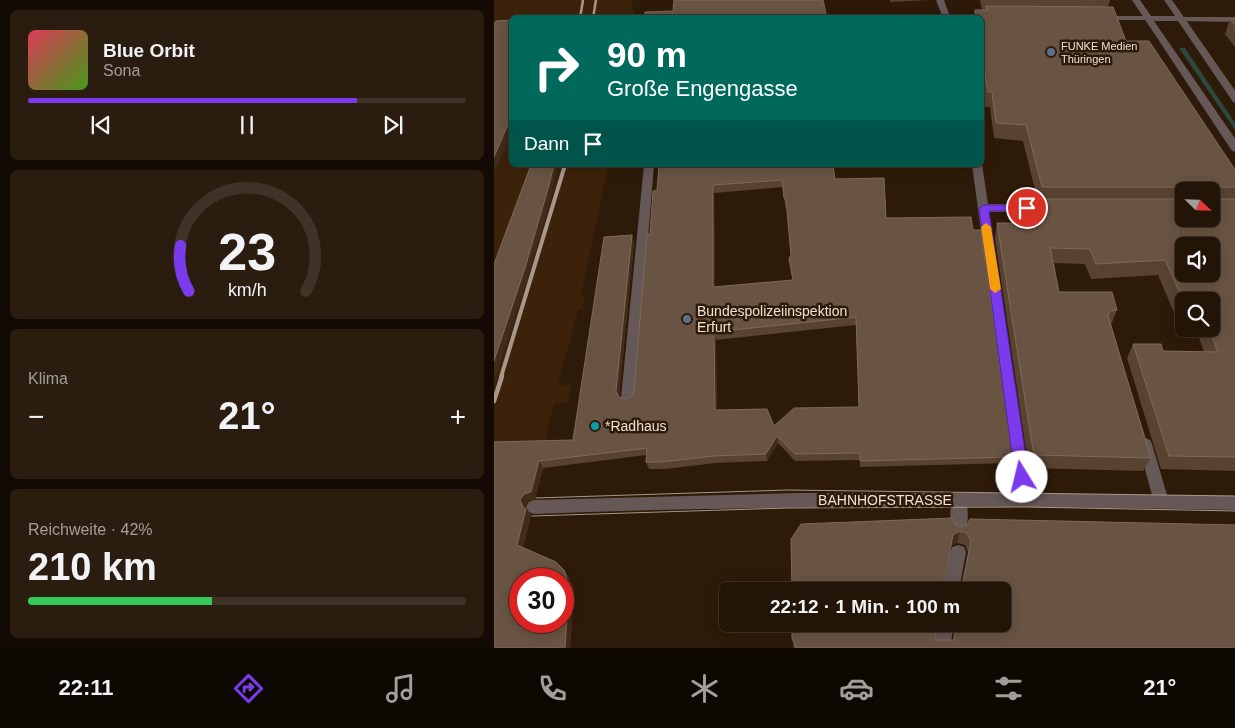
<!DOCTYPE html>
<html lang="de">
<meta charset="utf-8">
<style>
body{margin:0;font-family:Helvetica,sans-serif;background:#2a1d10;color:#f1f3f6;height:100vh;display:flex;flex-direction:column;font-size:19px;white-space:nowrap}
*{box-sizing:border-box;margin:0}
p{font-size:16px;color:#a29e9b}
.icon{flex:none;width:28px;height:28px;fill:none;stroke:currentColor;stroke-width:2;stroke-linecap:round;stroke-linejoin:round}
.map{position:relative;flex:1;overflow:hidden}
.sheet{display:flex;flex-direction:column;gap:10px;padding:10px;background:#130b03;width:494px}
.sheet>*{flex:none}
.banner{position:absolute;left:15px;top:15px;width:475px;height:152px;border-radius:8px;box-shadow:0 2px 12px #0003,0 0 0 1px #3f3328;background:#00695c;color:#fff;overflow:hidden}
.needle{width:32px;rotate:113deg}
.fabs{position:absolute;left:681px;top:182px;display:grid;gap:10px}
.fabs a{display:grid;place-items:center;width:45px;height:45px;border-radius:8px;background:#221406;box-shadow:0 2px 12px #0003,0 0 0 1px #3f3328;font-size:25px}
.speed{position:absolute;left:15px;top:568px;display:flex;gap:10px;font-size:25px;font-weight:700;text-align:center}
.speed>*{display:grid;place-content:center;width:65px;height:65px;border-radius:50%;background:#221406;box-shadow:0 2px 12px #0003,0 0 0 1px #3f3328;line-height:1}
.speed .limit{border:8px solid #d22;background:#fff;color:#111}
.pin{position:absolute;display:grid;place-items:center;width:42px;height:42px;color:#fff;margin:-21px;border:2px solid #fff;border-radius:50%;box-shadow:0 1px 5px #0007}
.me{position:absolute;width:55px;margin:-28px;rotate:351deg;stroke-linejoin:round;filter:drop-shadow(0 0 4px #0008)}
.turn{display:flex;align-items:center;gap:18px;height:105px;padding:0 15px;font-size:22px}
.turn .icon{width:65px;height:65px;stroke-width:2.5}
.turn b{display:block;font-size:35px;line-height:42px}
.then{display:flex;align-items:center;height:48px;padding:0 15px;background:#0003;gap:10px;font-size:19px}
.big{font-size:38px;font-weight:700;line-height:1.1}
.sheet .card{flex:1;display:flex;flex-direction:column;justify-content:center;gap:8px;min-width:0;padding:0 18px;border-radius:8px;background:#2a1d10}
.sheet .dial{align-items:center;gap:0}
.dial svg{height:130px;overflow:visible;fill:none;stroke:#3f3328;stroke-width:7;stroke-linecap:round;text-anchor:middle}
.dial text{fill:#f1f3f6;stroke:none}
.song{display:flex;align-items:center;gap:15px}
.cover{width:60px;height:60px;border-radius:8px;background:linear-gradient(135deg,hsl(350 70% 55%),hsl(100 70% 35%))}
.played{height:5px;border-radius:2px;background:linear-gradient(90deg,#7c3aed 75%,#3f3328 75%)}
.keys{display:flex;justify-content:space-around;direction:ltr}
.heat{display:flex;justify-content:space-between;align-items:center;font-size:28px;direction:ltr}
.charge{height:8px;border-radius:4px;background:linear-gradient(90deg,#34c759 42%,#3f3328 0)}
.trip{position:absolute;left:225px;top:582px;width:292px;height:50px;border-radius:8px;background:#221406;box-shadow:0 2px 12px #0003,0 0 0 1px #3f3328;font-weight:700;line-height:50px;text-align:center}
.menu{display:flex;height:80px;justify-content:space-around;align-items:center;background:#0e0802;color:#a29e9b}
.menu .icon{width:35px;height:35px}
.menu .active{color:#7c3aed}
.menu b{font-size:22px;color:#f1f3f6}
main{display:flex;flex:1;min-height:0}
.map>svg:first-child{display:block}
.built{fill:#3c220a}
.green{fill:#2d483c}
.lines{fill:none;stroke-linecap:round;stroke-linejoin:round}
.service{fill:#665856;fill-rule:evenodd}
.minor{fill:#665856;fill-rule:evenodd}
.tertiary{fill:#665856;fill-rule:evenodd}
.tram{stroke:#a8978a;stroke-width:1}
.rail-far2{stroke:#a8978a;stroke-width:2.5}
.rail-far1{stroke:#a8978a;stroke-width:4}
.rail{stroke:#a8978a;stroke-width:4.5}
.wall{fill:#584331;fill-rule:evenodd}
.shaded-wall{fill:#412b19}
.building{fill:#695443;stroke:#7e6a5a;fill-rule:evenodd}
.route{fill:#7c3aed;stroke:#51269a}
.slow{fill:#f59e0b}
.service-dot{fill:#5c6f8a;stroke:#2e1a08;stroke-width:2}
.culture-dot{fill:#0f9aa8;stroke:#2e1a08;stroke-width:2}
.labels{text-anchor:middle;stroke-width:5;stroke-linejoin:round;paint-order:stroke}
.far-poi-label{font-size:11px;fill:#f0e1d6;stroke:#2e1a08;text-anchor:start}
.poi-label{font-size:14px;fill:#f0e1d6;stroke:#2e1a08;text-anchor:start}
.street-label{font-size:14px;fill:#f0e1d6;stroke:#2e1a08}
</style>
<main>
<section class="sheet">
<div class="card">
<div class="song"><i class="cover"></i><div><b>Blue Orbit</b><p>Sona</p></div></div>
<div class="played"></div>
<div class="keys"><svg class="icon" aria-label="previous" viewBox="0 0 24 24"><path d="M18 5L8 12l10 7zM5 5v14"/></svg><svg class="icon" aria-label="pause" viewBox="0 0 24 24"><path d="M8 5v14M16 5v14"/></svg><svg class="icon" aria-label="next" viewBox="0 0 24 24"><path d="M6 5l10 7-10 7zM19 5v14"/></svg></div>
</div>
<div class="card dial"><svg viewBox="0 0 100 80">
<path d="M14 69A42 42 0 1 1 86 69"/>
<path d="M14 69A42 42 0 0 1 9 41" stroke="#7c3aed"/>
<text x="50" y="56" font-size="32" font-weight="700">23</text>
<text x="50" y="72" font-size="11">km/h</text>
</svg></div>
<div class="card"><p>Klima</p>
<div class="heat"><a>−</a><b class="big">21°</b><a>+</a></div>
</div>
<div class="card"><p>Reichweite · 42%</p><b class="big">210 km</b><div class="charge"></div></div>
</section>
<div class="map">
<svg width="742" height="648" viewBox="0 0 742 648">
<rect width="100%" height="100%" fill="#2e1a08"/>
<path class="built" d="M0,0H141L138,2L137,10L141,12L140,17L18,18V165H118L114,166L87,297L91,298L88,310H84L64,385L78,384L74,403L60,404L49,447H54L4,648H0Z"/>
<path class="green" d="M685,48H691L741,123V130Z"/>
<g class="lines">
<path class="service" d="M150,165H160L141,398L139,402L134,404L129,402L127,398Z
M465,493L470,495C475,505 475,525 470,535L465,537L460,535C455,525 455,505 460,495Z
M464,545L470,547L472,552L465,591H449L456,552L458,547Z
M444,624H460L456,648H440Z"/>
<path class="minor" d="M442,0H450L455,14H496L500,16L496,18H449Z
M603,16H653L657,18L653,20H603Z
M683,17H742V22L686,21H683Z
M488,164L494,204H559L564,208L559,212H495L537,493L658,495L644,444L646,440L651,438L656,440L658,444L673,495L742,496V510C508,505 274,505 40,514L35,512L32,507L35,502L40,500L303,493H523L478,165Z"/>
<path class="tertiary" d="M638,0H646L657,16H681L670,0H678L742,92V103L739,102L684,21H660L742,140V152L738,151Z"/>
<path class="tram" d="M42,498L294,490L742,496
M38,516L293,508L532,507L742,511"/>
<path class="rail-far2" d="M86,18L89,0
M99,18L102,0"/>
<path class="rail-far1" d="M7,377L71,165"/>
<path class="rail" d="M0,401L8,376"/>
</g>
<path class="wall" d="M396,0H434L396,2Z
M486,0H616L614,7L632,41L742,171V471L667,469L633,358L639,344L669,351L710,352L702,329H718V301H690V314L681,315L664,275L597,279L591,264L560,263L565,292L623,310L617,325L657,458L649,471L537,468L536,463H534L501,238L503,223H542L540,219L544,203H550V202H544L529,141L500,138L496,107H491L488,81V18H480L481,10H488ZM690,191H718L690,219Z
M736,19H742V48L731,34Z
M165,165L341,179L392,218L519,457L517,463L366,467V460L301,461L284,443L273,461L222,463L171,469H155L152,462V455L49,468L41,498L34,500L30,506L37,515L29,547L70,570L74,576L80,590L76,648H0V442L79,440L138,235L140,243L125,397L132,399L137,397L140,391L156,234L163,190ZM289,187L291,206L293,208L297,255L295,259L299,280L221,287L220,193ZM362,325L365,407L280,426L223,410L222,340Z
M461,524L467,527L742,648H300L298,639L459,640L461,624H509V591H298ZM463,543L471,545L474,552L468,582L450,581L456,546Z"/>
<path class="shaded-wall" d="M18,115V130L0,173V157Z
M60,165H64L57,197L35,275L0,382V361Z
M219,185L220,193L221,295L219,287Z
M138,235L140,243L125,398L122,391Z
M220,332L222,340L223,417L221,410Z
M283,436L284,443L273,461L272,454Z
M45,461L49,468L41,498L34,500L30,506L32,510V509L37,515L28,551L23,545L26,500Z
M466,531L463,543L456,546L459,535Z
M70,570L74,576L80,590L76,648H71Z"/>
<path class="building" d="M180,0H329L333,18H150L151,12L179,11Z
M492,6L619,7L632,41H655L742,171V187H724L723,197L725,199H742V457L675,456L639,344H667L669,351L724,352L715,329H718V301H704L703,299L689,300L671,260L602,264L596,249L556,248L565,292H618L623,310L616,311L614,316L657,458L541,455V450H539L503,223H549L544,203H552L551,199H690V219H718V191H698V189L696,187H548L532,125L502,123L498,92H494L488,53V18H482L481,10H493ZM690,246H718V274H690Z
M736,19H742V26Z
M18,20V115L0,157V24L2,21Z
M37,165H60L54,189L31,268L0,361V264Z
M165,165H339L341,179L390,178L392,218L477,217L479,230H487L519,457L366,461V453L301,454L283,436L272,454L220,456L168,462H152L153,448L45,461L37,492L30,494L26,500L29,507L32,509L23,545L62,562L70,570L75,585L71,648H0V442L79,440L110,237L138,235L122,391L125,397L132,399L137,397L140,391L153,234H156L159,191L163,190ZM288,180L290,198L292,200L297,255L295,259L299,280L219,287V185ZM362,317L365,407L300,408L280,426L273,409L221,410L220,332ZM26,579H69V621H26Z
M459,518L461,524L467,527L473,525L476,519L742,525V648H301V643L298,639V624H443L441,640H460L462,624H509V591H298L297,539L307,524ZM466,531L473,533L477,541L469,582L450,581L459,535Z"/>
<path class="route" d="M490,205H533L538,208L533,211H495L535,477L533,481L528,483L523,481L521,477L485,208Z"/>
<path class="slow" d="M492,223L497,227L507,289L501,293L496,289L487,227Z"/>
<g class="service-dot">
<circle cx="557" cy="52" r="5"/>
<circle cx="193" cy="319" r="5"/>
</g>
<circle class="culture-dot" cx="101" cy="426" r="5"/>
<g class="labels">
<g class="far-poi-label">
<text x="567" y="50">FUNKE Medien<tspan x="567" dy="13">Thüringen</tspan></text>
</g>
<g class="poi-label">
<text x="203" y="316">Bundespolizeiinspektion<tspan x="203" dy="16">Erfurt</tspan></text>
<text x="111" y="431">*Radhaus</text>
</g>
<g class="street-label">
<text x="391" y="505">BAHNHOFSTRASSE</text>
</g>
</g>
</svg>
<div class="fabs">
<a><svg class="needle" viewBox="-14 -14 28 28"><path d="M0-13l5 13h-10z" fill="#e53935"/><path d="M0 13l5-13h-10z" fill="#a29e9b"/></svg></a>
<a><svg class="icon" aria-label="sound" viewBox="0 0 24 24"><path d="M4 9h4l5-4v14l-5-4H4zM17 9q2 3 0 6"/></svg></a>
<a><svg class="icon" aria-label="search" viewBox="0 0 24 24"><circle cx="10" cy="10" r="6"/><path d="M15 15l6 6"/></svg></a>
</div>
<div class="speed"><div class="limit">30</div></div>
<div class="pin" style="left:533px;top:208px;background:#d93025"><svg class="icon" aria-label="arrive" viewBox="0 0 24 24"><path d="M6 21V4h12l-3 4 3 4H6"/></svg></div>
<svg class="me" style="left:528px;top:477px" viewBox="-20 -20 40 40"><circle r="19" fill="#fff"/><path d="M0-13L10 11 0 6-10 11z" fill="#7c3aed"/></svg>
<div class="trip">22:12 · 1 Min. · 100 m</div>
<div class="banner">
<div class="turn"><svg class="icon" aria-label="right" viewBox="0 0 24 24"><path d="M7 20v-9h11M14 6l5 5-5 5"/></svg><div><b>90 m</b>Große Engengasse</div></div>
<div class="then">Dann<svg class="icon" aria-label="arrive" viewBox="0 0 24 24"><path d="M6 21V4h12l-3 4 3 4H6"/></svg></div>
</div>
</div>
</main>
<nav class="menu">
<b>22:11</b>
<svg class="icon active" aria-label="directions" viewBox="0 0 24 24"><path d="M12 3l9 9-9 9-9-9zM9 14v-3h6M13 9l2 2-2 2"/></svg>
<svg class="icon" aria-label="music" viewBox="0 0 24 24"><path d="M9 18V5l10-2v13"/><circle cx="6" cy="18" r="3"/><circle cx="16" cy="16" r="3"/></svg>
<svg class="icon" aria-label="phone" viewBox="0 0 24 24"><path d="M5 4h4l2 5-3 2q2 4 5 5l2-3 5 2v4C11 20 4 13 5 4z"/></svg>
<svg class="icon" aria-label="climate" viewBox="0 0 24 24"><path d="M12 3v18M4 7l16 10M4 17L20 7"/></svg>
<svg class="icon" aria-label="car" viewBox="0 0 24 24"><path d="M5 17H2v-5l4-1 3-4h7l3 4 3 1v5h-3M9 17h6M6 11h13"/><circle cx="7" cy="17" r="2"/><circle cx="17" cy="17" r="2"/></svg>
<svg class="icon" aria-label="filters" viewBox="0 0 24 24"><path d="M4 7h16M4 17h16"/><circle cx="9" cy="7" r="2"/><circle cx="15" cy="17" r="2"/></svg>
<b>21°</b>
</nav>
